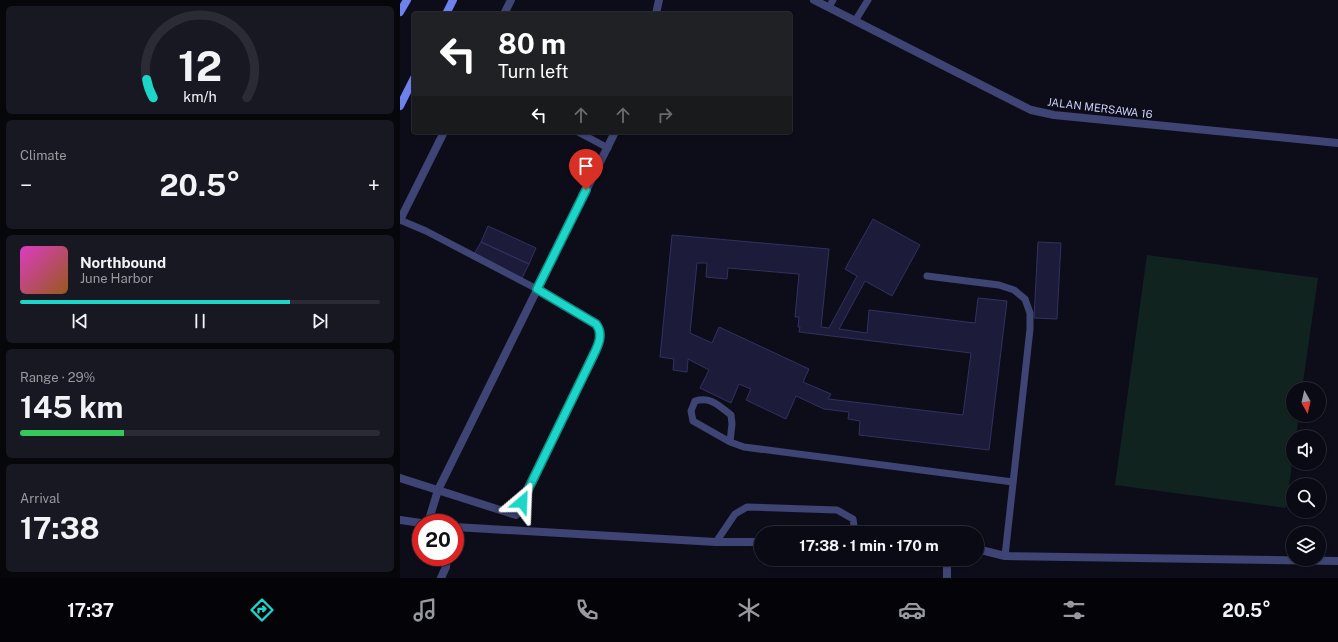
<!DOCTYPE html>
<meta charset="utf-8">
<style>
body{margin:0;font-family:"Public Sans",sans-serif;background:#181822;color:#f1f3f6;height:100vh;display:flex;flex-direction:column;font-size:15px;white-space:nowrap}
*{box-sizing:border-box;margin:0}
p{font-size:13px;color:#999aa0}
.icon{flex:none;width:22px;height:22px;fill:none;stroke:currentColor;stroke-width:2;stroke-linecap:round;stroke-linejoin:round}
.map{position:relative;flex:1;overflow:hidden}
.sheet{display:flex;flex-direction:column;gap:6px;padding:6px;background:#06060b;width:400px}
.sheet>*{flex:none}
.banner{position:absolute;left:12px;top:12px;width:380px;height:122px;border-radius:4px;box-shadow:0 1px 3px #0004,0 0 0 1px #2a2b34;background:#202124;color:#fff;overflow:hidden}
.needle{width:26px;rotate:172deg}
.buttons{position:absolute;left:886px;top:382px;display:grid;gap:8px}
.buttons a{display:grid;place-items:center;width:40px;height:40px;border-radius:50%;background:#0a0a14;box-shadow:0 1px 3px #0004,0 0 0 1px #2a2b34;font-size:20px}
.speed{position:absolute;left:12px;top:514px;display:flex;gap:8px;font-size:20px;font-weight:700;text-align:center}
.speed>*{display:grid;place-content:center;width:52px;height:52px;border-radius:50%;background:#0a0a14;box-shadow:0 1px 3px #0004,0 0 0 1px #2a2b34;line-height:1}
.speed .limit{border:6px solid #d22;background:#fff;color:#111}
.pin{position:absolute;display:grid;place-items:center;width:34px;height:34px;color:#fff;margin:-41px -17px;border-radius:50% 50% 50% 0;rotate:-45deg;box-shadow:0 0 4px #0007}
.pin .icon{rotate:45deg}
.me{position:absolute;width:44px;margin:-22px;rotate:26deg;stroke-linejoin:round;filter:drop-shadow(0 0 3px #0008)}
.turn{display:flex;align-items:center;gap:14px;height:84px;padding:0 20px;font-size:18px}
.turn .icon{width:52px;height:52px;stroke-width:2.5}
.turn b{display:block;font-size:28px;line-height:34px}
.lanes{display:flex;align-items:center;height:38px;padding:0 20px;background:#0003;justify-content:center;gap:20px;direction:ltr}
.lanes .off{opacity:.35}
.big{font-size:30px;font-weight:700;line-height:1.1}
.sheet .widget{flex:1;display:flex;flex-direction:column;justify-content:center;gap:6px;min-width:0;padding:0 14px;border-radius:6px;background:#181822}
.sheet .dial{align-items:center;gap:0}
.dial svg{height:104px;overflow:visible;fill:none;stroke:#2a2b34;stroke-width:7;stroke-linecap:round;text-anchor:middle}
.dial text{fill:#f1f3f6;stroke:none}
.song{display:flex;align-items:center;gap:12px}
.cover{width:48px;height:48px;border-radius:6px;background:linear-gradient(135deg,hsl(310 70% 55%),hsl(30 70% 35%))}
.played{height:4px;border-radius:2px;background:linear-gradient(90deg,#1bd6c9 75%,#2a2b34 75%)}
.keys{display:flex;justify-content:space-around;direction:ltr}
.heat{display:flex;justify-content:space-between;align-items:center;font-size:22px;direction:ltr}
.charge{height:6px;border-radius:3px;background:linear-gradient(90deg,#34c759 29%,#2a2b34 0)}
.trip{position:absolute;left:354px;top:526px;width:230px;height:40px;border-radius:20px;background:#0a0a14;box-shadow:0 1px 3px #0004,0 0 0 1px #2a2b34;font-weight:700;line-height:40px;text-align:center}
.tab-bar{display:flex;height:64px;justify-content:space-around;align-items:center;background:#040408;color:#999aa0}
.tab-bar .icon{width:28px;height:28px}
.tab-bar .active{color:#1bd6c9}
.tab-bar b{font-size:18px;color:#f1f3f6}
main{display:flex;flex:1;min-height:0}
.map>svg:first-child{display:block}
.green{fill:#11231f}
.building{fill:#1c1b39;stroke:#323062;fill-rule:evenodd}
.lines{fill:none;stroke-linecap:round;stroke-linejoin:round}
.service{stroke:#3e4473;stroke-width:7}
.minor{stroke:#3e4473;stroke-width:8}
.secondary{stroke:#6f81ed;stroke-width:8}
.route-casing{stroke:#128b83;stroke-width:10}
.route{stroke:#1bd6c9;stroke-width:7}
.labels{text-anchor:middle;stroke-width:3.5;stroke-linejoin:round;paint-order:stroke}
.street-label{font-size:11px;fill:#cccff9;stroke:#0d0d1a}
</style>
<main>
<section class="sheet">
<div class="widget dial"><svg viewBox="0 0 100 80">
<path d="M14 69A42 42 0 1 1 86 69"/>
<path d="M14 69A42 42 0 0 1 9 55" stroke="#1bd6c9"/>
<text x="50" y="56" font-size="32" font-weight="700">12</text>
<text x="50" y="72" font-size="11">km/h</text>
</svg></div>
<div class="widget"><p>Climate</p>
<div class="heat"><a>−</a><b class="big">20.5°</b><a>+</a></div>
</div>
<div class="widget">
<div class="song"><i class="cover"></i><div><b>Northbound</b><p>June Harbor</p></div></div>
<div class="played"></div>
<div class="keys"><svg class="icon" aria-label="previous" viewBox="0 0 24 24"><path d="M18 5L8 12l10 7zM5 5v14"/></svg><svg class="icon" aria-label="pause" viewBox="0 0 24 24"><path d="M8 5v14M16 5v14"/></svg><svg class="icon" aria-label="next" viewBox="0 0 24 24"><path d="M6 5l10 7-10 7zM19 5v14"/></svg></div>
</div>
<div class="widget"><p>Range · 29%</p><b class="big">145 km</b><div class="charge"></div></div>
<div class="widget"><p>Arrival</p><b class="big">17:38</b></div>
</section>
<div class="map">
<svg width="938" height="578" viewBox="0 0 938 578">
<rect width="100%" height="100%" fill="#0d0d1a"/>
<path class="green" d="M747,255L918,278L902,389H893V415H899L896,437H893V456L886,508L715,485Z"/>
<path class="building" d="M473,219L520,245L492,296L465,281L439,329L467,333L469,310L575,323L578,298L607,301L589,450L459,435L460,421L448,419L449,412L424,409L396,396L386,419L346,400L351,389L339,384L331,403L300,388L309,370L288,359L287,372L273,370L274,359L260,357L272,235L429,249L421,327L429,328L457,276L445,269ZM297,263H307L306,277L327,279L328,268L399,274L395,317H399L398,327H400L399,332L571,353L563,415L428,399L431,394L403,382L409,369L319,327L312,343L290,333Z
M88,226L136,248L129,264L81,242Z
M81,242L129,264L122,278L73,256Z
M638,242L661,243L657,319L634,318Z"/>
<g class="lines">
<path class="service" d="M429,7L433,0
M455,21L468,0
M178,132L208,148
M0,220L26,231L137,289L196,324C201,331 200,337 198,345L116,515
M527,276L599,285L614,290L625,299L630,313V329L605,556
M330,442L332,424L331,415C319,406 311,396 295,401L291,411L293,421L330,442L344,447L613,482
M316,542L335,514L347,507L437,510L453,519L455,533"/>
<path class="minor" d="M414,0L631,110L654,115L938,143
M104,14L111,0
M256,14L259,0
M0,220L44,132
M0,478L116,515
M0,520L21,523
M28,523L38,490L215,132
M55,527L316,542H361
M577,549L605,556L938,561
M547,559V578
M41,578L46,567L47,557"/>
<path class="secondary" d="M0,12L7,0
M46,14L53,0
M0,106L14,78"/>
</g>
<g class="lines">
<defs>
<path id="route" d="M122,502L193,356C198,346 204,334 196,324L137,289L186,190"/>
</defs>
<use href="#route" class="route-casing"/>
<use href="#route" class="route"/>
</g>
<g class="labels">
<g class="street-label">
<text transform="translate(700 108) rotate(7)" y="4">JALAN MERSAWA 16</text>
</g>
</g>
</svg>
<div class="buttons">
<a><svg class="needle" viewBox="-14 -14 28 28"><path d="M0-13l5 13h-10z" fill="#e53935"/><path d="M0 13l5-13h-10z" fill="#999aa0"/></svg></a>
<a><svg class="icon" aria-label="sound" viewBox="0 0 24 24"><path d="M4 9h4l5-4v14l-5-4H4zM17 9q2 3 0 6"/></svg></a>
<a><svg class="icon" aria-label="search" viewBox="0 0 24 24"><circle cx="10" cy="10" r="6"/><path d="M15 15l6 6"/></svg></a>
<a><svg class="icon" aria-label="layers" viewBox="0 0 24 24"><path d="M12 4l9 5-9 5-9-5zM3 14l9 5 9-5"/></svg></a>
</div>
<div class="speed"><div class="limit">20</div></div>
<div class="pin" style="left:186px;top:190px;background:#d93025"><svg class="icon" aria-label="arrive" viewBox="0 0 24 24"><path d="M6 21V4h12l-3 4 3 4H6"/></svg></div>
<svg class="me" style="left:122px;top:502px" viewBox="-20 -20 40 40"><path d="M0-17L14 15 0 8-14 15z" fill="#1bd6c9" stroke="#fff" stroke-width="4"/></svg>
<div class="trip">17:38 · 1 min · 170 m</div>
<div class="banner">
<div class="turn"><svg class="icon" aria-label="left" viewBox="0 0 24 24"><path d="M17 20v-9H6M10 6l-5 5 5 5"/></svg><div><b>80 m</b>Turn left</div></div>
<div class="lanes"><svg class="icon" aria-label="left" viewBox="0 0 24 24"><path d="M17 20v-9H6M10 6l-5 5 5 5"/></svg><svg class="icon off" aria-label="ahead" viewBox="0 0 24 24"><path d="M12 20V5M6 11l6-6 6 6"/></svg><svg class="icon off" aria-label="ahead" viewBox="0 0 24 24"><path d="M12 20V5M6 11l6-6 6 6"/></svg><svg class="icon off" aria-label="right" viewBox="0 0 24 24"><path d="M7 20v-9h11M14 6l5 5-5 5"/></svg></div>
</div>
</div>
</main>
<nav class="tab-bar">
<b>17:37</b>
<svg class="icon active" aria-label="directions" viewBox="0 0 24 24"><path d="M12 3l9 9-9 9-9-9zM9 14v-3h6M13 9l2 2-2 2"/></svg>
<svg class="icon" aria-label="music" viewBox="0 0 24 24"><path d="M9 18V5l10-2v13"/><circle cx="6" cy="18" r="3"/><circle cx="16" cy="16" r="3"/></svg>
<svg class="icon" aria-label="phone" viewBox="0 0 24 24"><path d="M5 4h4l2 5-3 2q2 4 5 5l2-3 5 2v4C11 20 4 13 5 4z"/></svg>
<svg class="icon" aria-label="climate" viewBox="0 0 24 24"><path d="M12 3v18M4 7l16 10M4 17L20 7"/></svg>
<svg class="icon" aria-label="car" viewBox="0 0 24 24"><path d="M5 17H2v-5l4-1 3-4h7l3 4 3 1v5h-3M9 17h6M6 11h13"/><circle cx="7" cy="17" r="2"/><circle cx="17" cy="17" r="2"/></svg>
<svg class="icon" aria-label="filters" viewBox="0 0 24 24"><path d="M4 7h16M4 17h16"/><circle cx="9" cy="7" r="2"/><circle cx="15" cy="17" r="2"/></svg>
<b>20.5°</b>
</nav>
